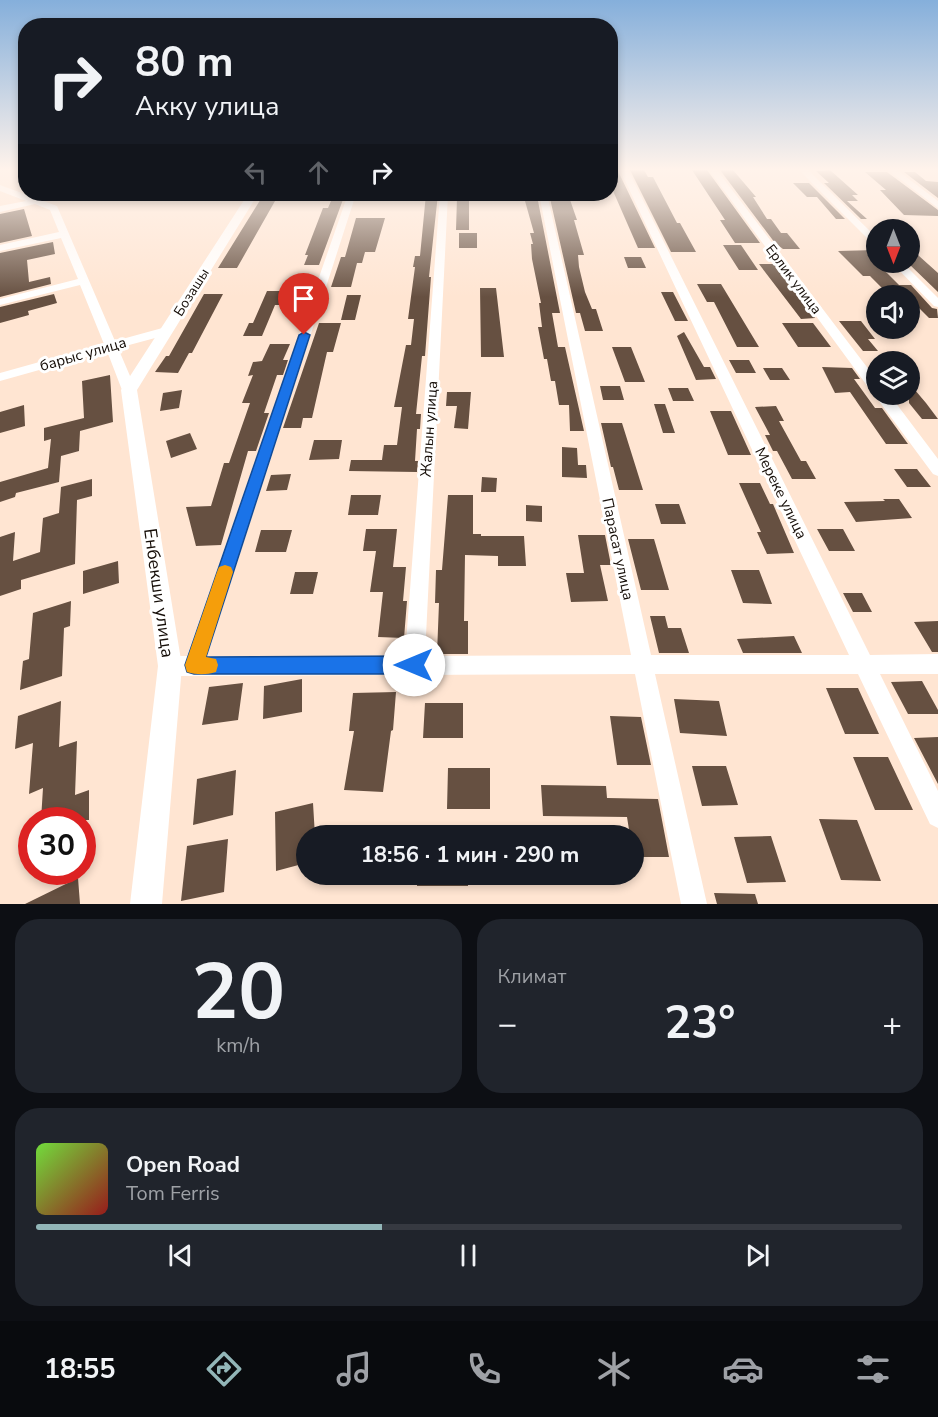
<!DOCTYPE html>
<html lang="ru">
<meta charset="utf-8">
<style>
body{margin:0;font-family:"Nunito Sans",sans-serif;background:#20242c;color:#f1f3f6;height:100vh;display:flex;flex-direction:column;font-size:22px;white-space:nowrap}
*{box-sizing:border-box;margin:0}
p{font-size:20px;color:#9ea1a6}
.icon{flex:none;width:33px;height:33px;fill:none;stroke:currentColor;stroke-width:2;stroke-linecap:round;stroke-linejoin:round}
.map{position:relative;height:904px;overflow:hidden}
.drawer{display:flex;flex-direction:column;gap:15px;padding:15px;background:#0d0f14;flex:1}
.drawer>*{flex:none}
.top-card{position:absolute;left:18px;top:18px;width:600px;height:183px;border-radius:24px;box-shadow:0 3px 9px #0003;background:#171b24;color:#f1f3f6;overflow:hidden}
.needle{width:39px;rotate:180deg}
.controls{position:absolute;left:866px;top:219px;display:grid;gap:12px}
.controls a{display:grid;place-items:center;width:54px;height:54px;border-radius:50%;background:#171b24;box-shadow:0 3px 9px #0003;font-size:30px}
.speed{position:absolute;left:18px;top:807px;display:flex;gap:12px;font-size:30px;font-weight:700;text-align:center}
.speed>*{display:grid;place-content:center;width:78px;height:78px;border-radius:50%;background:#171b24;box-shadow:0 3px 9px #0003;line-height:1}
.speed .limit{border:9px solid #d22;background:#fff;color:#111}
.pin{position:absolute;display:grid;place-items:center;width:51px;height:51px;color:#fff;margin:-62px -26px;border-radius:50% 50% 50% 0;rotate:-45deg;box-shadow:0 0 6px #0007}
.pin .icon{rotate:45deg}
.me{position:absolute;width:66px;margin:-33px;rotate:270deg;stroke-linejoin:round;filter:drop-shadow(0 0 4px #0008)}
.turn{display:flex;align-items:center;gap:21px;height:126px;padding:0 18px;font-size:27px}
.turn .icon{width:78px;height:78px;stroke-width:2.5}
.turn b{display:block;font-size:42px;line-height:51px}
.lanes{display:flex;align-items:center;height:57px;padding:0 18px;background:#0003;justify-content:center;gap:30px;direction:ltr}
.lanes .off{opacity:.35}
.big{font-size:45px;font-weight:700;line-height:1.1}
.drawer .tile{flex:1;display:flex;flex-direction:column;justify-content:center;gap:9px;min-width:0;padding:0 21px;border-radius:24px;background:#20242c}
.drawer .dial{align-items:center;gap:0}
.dial b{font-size:78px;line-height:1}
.song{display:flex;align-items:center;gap:18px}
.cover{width:72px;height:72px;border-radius:9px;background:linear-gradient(135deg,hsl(100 70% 55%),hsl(0 70% 35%))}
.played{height:6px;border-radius:3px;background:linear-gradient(90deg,#92b6b8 40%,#363941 40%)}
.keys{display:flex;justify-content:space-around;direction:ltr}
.heat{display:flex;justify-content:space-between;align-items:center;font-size:33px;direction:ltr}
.drawer .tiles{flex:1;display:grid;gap:15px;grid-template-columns:1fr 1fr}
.tile:last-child{grid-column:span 2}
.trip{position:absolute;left:296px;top:825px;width:348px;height:60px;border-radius:30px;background:#171b24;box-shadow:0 3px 9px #0003;font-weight:700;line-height:60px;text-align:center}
.tab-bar{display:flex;height:96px;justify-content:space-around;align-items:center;background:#090b0e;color:#9ea1a6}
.tab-bar .icon{width:42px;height:42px}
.tab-bar .selected{color:#92b6b8}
.tab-bar b{font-size:27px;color:#f1f3f6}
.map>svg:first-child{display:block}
.building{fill:#665041}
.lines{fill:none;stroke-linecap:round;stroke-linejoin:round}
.minor{fill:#fff;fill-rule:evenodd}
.tertiary{fill:#fff;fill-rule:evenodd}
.route{fill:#1a73e8;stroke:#114b97;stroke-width:1.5}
.slow{fill:#f59e0b}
.labels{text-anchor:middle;stroke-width:6;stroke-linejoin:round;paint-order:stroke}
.far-street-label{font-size:14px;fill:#150d07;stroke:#fff}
.street-label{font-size:15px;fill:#150d07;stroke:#fff}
.near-street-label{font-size:18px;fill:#150d07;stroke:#fff}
</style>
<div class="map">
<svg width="938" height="904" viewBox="0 0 938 904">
<rect width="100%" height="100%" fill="#ffe5d2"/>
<path class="building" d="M630,170H644L648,177H653L677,223H680L696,252H671Z
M692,170H707L760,243H735L720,220H725Z
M720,170H733L756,197H753L767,219H771L781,233H787L800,249H783L775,243Z
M830,170L858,195H852L858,201H847L867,219H861L824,183H829L816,171Z
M610,171H618L655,248H638L610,184Z
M865,172H887L938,210V216L904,215L880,190H886Z
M904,172H915L926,181L938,182V198Z
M793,183H809L845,219H836L817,197H807Z
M264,194H279L237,268H218Z
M334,194H345L319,265H304L308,255H305L323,208H328Z
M426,194H438L429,277H431L425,356H422L416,414H421L420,429H417L415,461H418L417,472L349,471L351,460H382L384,445H397L402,407H394L406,345H411L414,319H408L415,267H413L415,256H420Z
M549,194H568L577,220H574L584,255H578L579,267L585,292L592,309H596L603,331H585L580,313H576Z
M457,198H469V230H456Z
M525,201H538L560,313H552L558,347H565L584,431H570L569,405H559L555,381H551L547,359H544L538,327H542L539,303H541L532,259L531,244H533L530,233H534Z
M24,209L32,236L0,243V214Z
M356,218H385L375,252H365L362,263H357L351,287H331L341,257H345Z
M459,233H477V248H459Z
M53,242L55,254L27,260L29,282L50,277L51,284L0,297V253Z
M723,245H741L758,270H739Z
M909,247L938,273V292L909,264Z
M876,250V262L899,285H911L932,308L937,309L938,318H929L902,291L884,290L870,276H863L838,251Z
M624,257H641L646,268H628Z
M759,264H775L815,318L801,319Z
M697,284H721L759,347H737L714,302H707Z
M480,288H496L504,357H481Z
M267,291H286L281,305H275L262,336H243L249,323H253Z
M661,292H673L688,321H675Z
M54,294L57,303L28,311L29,315L0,323V307Z
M204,294H223L192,353H189L178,373L155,372L166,356H169Z
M347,295H361L355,320H341Z
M839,321H861L875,339H868L878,351H863Z
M319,323H341L333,352H327L312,418H303L301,428H283Z
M782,323H813L831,347H798Z
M684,332L704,367H710L716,379L696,380L677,336Z
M270,344H290L283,360H288L283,375H277L264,413H269L256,451H248L221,545L196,546L186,507L211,506L224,463H229L250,403H242L253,375L248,376L253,362L262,361Z
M612,347H631L645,382H625Z
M729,360H749L756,373H736Z
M822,367L852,368L860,379H854L875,408H882L908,444H886L850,392L835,393Z
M763,368H782L790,380H770Z
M110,375L113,422L80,431L79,451L61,456L59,482L16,493L15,497L0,502V482L48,468L51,439L44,441V428L84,418L82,381Z
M909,383L926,403L938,419H922L909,403Z
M600,386H620L624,400H603Z
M668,388H688L694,401H673Z
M182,390L179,408L160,411L163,393Z
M447,392H471L468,429L454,428L457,406H446Z
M654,404H665L675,433H663Z
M24,405L25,426L0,433V412Z
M776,406L784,421H779L801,461H806L816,479H792L777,451H773L765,435H770L755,407Z
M710,411H731L751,455H728Z
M601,423H622L643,490H619L613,467H611Z
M190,433L197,449L171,458L166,441Z
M314,440H342L339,459L309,460Z
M562,447L577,448L578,465H586L587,478L562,477Z
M894,469H917L931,487H907Z
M291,474L287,490L266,491L271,475Z
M482,477L497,478L496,492H481Z
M92,479V496L77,500L75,564L21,580V589L0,596V537L15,532L13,561L40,552L43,518L59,513L61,487Z
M739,483H760L770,504H773L794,553L767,554L757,532H761Z
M351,495H381L378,515H348Z
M448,495H473V534H481V536H524L526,566H498V556L465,555L464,621H468V654H437L439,603H435L436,570H442Z
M883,499H899L912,518L856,522L844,502L885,501Z
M655,504H679L686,524H661Z
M526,505L542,506V522L526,521Z
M366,529H397L393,567H406L403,601H407L404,638L378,637L383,592H370L376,551H363Z
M817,529H843L855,551H829Z
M261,530H292L286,552H255Z
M578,535H605L611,565H600L608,601L571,602L566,573H584Z
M628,539H654L669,590H641Z
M118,561L119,583L83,594V571Z
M731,570H759L772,604L743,603Z
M295,572H318L313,594H290Z
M843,593H862L872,612H853Z
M71,601L70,626L64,628L62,676L20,690L23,661L29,659L33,613Z
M650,616H665L668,628H681L689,653H659Z
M938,621V652H932L914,622Z
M794,636L802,653H743L737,639Z
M302,679V712L263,719L264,686Z
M922,681L938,710V714H908L891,682Z
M243,683L238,720L202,725L209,687Z
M826,688H858L879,734H845Z
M396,692L393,730L391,731L383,792L344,790L354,731H349L353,693Z
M674,699L719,701L727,736L680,733Z
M61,701L59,747L77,741L75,795L89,790V820H41L43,788L29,794L33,743L15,749L18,716Z
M425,703H463V738H423Z
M610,716L641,717L651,765H617Z
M938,737V784L914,738Z
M853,757H888L913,810H875Z
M692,766H726L738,805L702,806Z
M448,768H490V809H447Z
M236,770L233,815L193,825L197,779Z
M541,785L606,786L607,798L658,799L669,857H633V836H630L627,817L543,816Z
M313,803L315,836H306V863L276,871L275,812Z
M819,819L857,820L881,881L841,880Z
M771,836L786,882L747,883L734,837Z
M228,839L224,892L181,901L187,846Z
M417,874H468V886H417Z
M78,878L80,904H25Z
M714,893L755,894L758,904H717Z"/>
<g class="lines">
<path class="minor" d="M620,170H628L870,655L938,654V674H880L938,791V828L930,824L858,674H655L707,904H681L635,674L170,676L163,673L160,666L163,659L170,656H187L348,194H356L207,656H405L440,194H448L425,656L631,655L539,194H547L651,655H849Z
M709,170H717L876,379V394H889L938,459V476L933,474L876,397L875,392L871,391Z
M799,170H808L876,237V245L873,244Z
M888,170H897L938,201V208Z
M0,185L57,206L115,341L166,327L172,331L170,334L118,348L136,390L134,393H124L122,390L107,351L0,381V373L104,344L80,285L0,305V299L78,279L61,238L0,251V245L59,232L50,210L35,204L0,212V206L26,201L0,191Z
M891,262H902L938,298V307L934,306Z"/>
<path class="tertiary" d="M248,194H258L137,390L182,666L162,904H130L158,666L121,390Z"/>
</g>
<linearGradient id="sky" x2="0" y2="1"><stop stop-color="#85afdb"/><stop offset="0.57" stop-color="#fff3eb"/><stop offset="1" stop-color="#fff3eb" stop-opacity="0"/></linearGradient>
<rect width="938" height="297" fill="url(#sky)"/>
<path class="route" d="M304,332L310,335L206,657L414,656L421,659L423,665L421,671L414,674H194L187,672L185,665L299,335Z"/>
<path class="slow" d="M225,565L231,567L233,572L206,657L216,659L218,665L216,672C206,675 197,675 187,672L185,665L217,572L219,567Z"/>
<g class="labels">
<g class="far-street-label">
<text transform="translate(794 279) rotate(53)" y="5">Ерлик улица</text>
<text transform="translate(191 292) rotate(-58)" y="5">Бозашы</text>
</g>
<g class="street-label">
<text transform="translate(83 354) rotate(-16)" y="5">барыс улица</text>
<text transform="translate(429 429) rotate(-86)" y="5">Жалын улица</text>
<text transform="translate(781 493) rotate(64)" y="5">Мереке улица</text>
<text transform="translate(618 549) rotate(78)" y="5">Парасат улица</text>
</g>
<g class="near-street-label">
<text transform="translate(159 593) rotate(82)" y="6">Енбекши улица</text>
</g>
</g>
</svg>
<div class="controls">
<a><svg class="needle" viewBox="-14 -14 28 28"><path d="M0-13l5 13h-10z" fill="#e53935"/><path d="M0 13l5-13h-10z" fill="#9ea1a6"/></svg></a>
<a><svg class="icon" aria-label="sound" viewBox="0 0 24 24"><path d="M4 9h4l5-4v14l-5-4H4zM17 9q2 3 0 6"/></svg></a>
<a><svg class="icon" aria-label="layers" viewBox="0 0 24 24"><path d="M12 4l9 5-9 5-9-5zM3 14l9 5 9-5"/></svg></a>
</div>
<div class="speed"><div class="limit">30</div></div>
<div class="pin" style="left:304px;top:335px;background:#d93025"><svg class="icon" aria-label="arrive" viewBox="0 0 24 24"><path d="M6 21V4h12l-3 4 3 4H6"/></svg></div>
<svg class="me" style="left:414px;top:665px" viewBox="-20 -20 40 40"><circle r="19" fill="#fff"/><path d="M0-13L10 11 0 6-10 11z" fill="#1a73e8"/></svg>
<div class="trip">18:56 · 1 мин · 290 m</div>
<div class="top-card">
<div class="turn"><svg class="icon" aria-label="right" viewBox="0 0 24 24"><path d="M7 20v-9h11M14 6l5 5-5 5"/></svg><div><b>80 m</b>Акку улица</div></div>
<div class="lanes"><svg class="icon off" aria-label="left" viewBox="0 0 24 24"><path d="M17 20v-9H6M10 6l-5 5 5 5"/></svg><svg class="icon off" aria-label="ahead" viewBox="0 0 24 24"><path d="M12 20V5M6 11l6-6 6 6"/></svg><svg class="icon" aria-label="right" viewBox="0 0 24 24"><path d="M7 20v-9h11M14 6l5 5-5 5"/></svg></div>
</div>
</div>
<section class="drawer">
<div class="tiles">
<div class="tile dial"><b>20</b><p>km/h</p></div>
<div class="tile"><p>Климат</p>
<div class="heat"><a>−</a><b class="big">23°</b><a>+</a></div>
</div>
<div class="tile">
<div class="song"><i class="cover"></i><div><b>Open Road</b><p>Tom Ferris</p></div></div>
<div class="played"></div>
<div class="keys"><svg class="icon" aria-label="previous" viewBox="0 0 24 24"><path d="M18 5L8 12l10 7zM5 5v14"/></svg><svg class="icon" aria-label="pause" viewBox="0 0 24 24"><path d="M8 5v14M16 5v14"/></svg><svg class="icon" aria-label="next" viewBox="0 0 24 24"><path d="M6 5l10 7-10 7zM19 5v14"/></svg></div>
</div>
</div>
</section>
<nav class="tab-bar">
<b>18:55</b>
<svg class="icon selected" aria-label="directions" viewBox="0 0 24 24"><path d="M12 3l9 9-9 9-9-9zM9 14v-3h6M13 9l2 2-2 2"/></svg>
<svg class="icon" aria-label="music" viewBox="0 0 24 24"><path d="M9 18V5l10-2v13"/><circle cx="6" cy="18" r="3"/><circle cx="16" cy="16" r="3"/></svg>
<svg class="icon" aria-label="phone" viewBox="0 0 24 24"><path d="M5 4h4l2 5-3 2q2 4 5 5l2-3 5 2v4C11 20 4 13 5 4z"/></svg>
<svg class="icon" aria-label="climate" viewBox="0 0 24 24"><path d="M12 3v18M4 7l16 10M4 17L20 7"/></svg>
<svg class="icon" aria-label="car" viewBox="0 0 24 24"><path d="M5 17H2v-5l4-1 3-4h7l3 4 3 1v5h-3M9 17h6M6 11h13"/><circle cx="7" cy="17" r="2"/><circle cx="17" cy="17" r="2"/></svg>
<svg class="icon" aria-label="filters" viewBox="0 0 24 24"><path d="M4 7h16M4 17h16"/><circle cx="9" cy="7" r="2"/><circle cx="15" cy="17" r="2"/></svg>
</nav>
